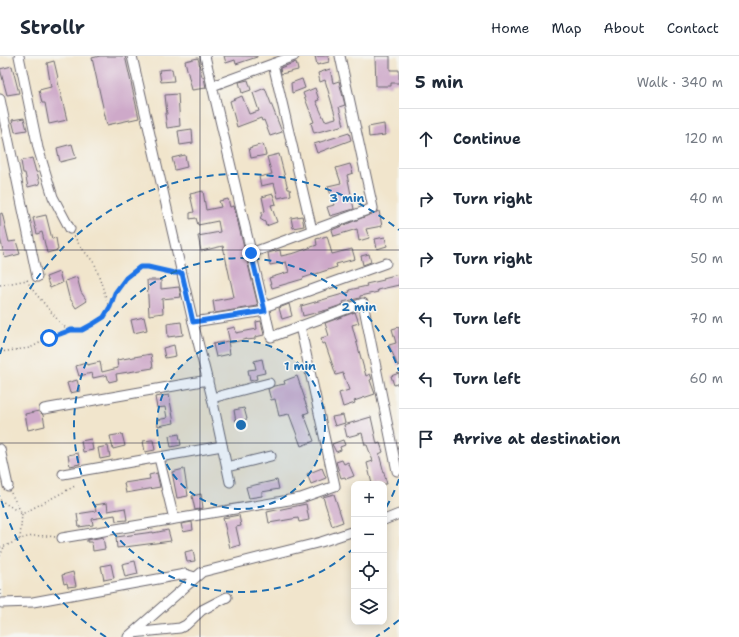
<!DOCTYPE html>
<meta charset="utf-8">
<style>
:root{--surface:#fff;--page:#f2f2f3;--text:#1f2937;--muted:#747a83;--line:#e0e1e3}
body{margin:0;font-family:"Shantell Sans",sans-serif;background:var(--page);color:var(--text)}
.controls{position:absolute;right:12px;bottom:12px;display:grid;overflow:hidden;border-radius:8px;box-shadow:0 2px 10px #0003}
.controls button{width:36px;height:36px;display:grid;place-items:center;padding:0;border:0;border-bottom:1px solid var(--line);background:var(--surface);color:var(--text);font:20px sans-serif}
.stop{position:absolute;width:12px;height:12px;margin:-9px;border:3px solid #1a73e8;border-radius:50%;background:#fff}
.stop.end{background:#1a73e8;border-color:#fff;box-shadow:0 1px 4px #0008}
.list{margin:0;padding:0;list-style:none}
h2{display:flex;justify-content:space-between;align-items:center;height:52px;margin:0;padding:0 16px;font-size:17px}
h2 small{font-size:13px;font-weight:400;color:var(--muted)}
.list li{display:grid;grid-template-columns:26px 1fr auto;gap:12px;align-items:center;box-sizing:border-box;height:60px;padding:0 16px;border-top:1px solid var(--line)}
.list b{display:block;font-size:15px;white-space:nowrap}
.list em{font-size:13px;font-style:normal;color:var(--muted)}
.icon{flex:none;width:22px;height:22px;fill:none;stroke:currentColor;stroke-width:2;stroke-linecap:round;stroke-linejoin:round}
.map{position:relative;flex:none;width:399px;height:581px;overflow:hidden}
header{display:flex;align-items:center;gap:24px;box-sizing:border-box;height:56px;padding:0 20px;background:var(--surface);border-bottom:1px solid var(--line)}
header strong{font-size:19px}
nav{display:flex;gap:22px;margin-inline-start:auto;font-size:14px}
main{display:flex}
aside{flex:1;background:var(--surface)}
.map>svg:first-child{display:block}
.building{fill:#cea9c9}
.lines{fill:none;stroke-linecap:round;stroke-linejoin:round}
.minor-casing{stroke:#6a666e;stroke-width:11}
.path{stroke:#6a666e;stroke-width:1.5;stroke-dasharray:1 3;stroke-linecap:butt}
.minor{stroke:#fff;stroke-width:9}
.route{stroke:#1a73e8;stroke-width:5}
.grid{fill:none;stroke:#22223b;stroke-width:1;stroke-opacity:0.55}
.ring{fill:none;stroke:#1f6fb2;stroke-width:2;stroke-dasharray:7 5}
.centre{fill:#1f6fb2;stroke:#f6f6f2;stroke-width:2}
.ring-label{font-size:12px;text-anchor:middle;font-weight:bold;fill:#1f6fb2;stroke:#f6f6f2;stroke-width:3;stroke-linejoin:round;paint-order:stroke}
</style>
<header>
<strong>Strollr</strong>
<nav><a>Home</a><a>Map</a><a>About</a><a>Contact</a></nav>
</header>
<main>
<div class="map">
<svg width="399" height="581" viewBox="0 0 399 581">
<rect width="100%" height="100%" fill="#f6f6f2"/>
<filter id="ink" filterUnits="userSpaceOnUse"><feTurbulence type="fractalNoise" baseFrequency=".025" numOctaves="2"/><feDisplacementMap in="SourceGraphic" scale="8" xChannelSelector="R" yChannelSelector="G"/><feConvolveMatrix kernelMatrix="1 2 1 2 8 2 1 2 1" color-interpolation-filters="sRGB"/></filter>
<filter id="wash" filterUnits="userSpaceOnUse"><feTurbulence type="fractalNoise" baseFrequency=".012" numOctaves="4" result="noise"/><feDisplacementMap in="SourceGraphic" scale="16" xChannelSelector="R" yChannelSelector="G"/><feGaussianBlur stdDeviation="0.9" result="paint"/><feColorMatrix in="noise" values="0 0 0 0 0 0 0 0 0 0 0 0 0 0 0 0 0 1.4 0 .05"/><feComposite in="paint" operator="in"/></filter>
<g filter="url(#wash)">
<rect width="100%" height="100%" fill="#f1e5cc"/>
<g id="blocks">
<g class="building">
<path d="M100,0H125L139,62L107,69L92,2Z"/>
<path d="M224,0H257V1L236,8L235,4L226,7Z"/>
<path d="M315,0H328L329,6L317,9Z"/>
<path d="M375,0H390V14H399V27H391V30H376Z"/>
<path d="M198,2L202,21H204L206,32L192,34L185,5Z"/>
<path d="M54,5L58,22H57L67,64L49,68L45,47H42L39,34L51,31L47,7Z"/>
<path d="M296,6L298,14L281,18L280,12Z"/>
<path d="M12,10L19,37L7,39L0,13Z"/>
<path d="M172,13L174,25L161,26L159,14Z"/>
<path d="M330,13L333,27L339,25L345,49L339,51L344,69L314,77L311,67L314,66L303,37L315,32L319,44L316,45L325,65L336,62L325,24L320,26L318,17Z"/>
<path d="M302,23L305,32L292,37L291,27Z"/>
<path d="M248,24L251,34L242,37L239,26Z"/>
<path d="M265,32L282,76L270,80L264,64L262,65L261,62L237,71L230,45L242,40L249,58L259,55L253,37Z"/>
<path d="M178,38L180,70L167,72L165,58H167L165,39Z"/>
<path d="M24,62L27,74L15,76L12,64Z"/>
<path d="M384,68L385,79L369,81L368,71Z"/>
<path d="M192,73L193,87L180,89L178,75Z"/>
<path d="M349,77L351,84L317,97L314,88Z"/>
<path d="M72,88L76,102L60,106L57,92Z"/>
<path d="M263,88L266,99L251,102L249,92Z"/>
<path d="M279,98L288,133H290L291,139L278,142L274,127L261,130L259,121L272,118L267,101Z"/>
<path d="M185,99L187,111L175,114L172,102Z"/>
<path d="M32,102L36,116H37L40,128L28,131L25,117H23L21,105Z"/>
<path d="M350,108L353,117L347,119L354,153L330,160L327,151L334,149L328,130L341,127L336,112Z"/>
<path d="M203,135L206,154L221,151L219,145L228,143L230,151L234,150L258,250L215,257L213,245L234,241L223,190L201,195L198,180L220,176L218,165L198,169L196,162L190,163V157L194,156L190,138Z"/>
<path d="M273,138L276,148L271,149L277,166L266,170L265,166L260,163L262,158V156L265,155L262,141Z"/>
<path d="M379,155L382,170L366,173L369,182L359,185L357,173L334,180L332,174Z"/>
<path d="M2,157L9,186L16,185L20,198L5,202L0,182V158Z"/>
<path d="M46,159L52,183L56,182L58,194L47,197L42,176L37,178L33,162Z"/>
<path d="M302,160L304,170L293,172L291,162Z"/>
<path d="M327,180L332,198L352,193L355,203L336,208L337,211L303,222V223L272,232L269,222L289,216L286,206L270,209L268,197L280,194L281,200L295,197L317,189L316,183Z"/>
<path d="M385,181L387,190L377,193L375,183Z"/>
<path d="M369,198L371,206L363,209L361,200Z"/>
<path d="M59,216L62,227L50,232L46,221Z"/>
<path d="M399,218V229L377,234L378,236L360,240V242L343,246L344,248L327,254L303,260L301,250L350,236L349,234L367,230L366,228L384,224L383,222Z"/>
<path d="M77,221L81,236L87,245L76,252L69,241L65,225Z"/>
<path d="M147,224H161V233L179,231L181,241L162,243L163,257L149,259Z"/>
<path d="M289,248L292,260L282,263L279,252Z"/>
<path d="M355,256L359,267L352,269L356,284L366,320L370,318L372,323L370,324L375,338L354,345L355,347L343,351L339,337L349,334L343,317L336,319L325,287L322,288L321,282L329,280L325,267Z"/>
<path d="M144,261L147,274L134,277L131,264Z"/>
<path d="M261,265L264,279L255,281V283L247,284V283L230,287L227,273L235,271L236,277L257,273L256,266Z"/>
<path d="M181,266L183,279L168,281L167,268Z"/>
<path d="M399,271V310H398L389,289L396,287L392,273Z"/>
<path d="M228,285L230,298L216,301L213,288Z"/>
<path d="M174,289L176,300L165,302L163,292Z"/>
<path d="M151,298L153,312L116,318L117,324L109,326L107,319L93,322L92,317L79,320L76,310L86,307L87,309L100,306L102,316L118,312L117,304Z"/>
<path d="M262,303L265,317L256,319L257,323L250,325L248,314L256,313L254,305Z"/>
<path d="M399,317V327L394,329L391,320Z"/>
<path d="M297,320L305,343H304L309,356L304,358L314,385L301,390L289,358L279,360L275,343L271,344L268,333L274,330L285,328L284,325Z"/>
<path d="M77,324L80,335L70,337L67,327Z"/>
<path d="M169,339L174,367L158,370L157,364L167,362L165,351L157,352L155,341Z"/>
<path d="M244,352L247,363L236,366L234,354Z"/>
<path d="M39,355L43,359L45,370L28,374L25,358Z"/>
<path d="M343,359L345,367L335,370L332,361Z"/>
<path d="M371,361L377,388L380,387L383,396L379,398L387,428H372L367,407L373,405L367,389H365L362,377L347,381L344,369Z"/>
<path d="M122,378L125,390L113,393L110,380Z"/>
<path d="M179,378L181,389L171,391L169,380Z"/>
<path d="M91,383L93,394L83,396L81,385Z"/>
<path d="M153,384L155,394L145,396L143,385Z"/>
<path d="M343,384L345,389L340,391L341,394L336,396L332,388Z"/>
<path d="M108,390L110,401L100,403L98,392Z"/>
<path d="M78,397L80,408L70,410L68,399Z"/>
<path d="M342,404L344,408L348,406L354,420L346,423L345,421L341,422L336,406Z"/>
<path d="M322,412L326,422L311,428L307,418Z"/>
<path d="M184,413L188,440L177,442L172,416Z"/>
<path d="M157,417L160,431L126,437L124,427L150,423L149,419Z"/>
<path d="M277,424L279,433L262,436V440L249,442L246,431Z"/>
<path d="M201,438L203,452L195,454L192,440Z"/>
<path d="M334,438L343,466L332,470L323,441Z"/>
<path d="M107,447L108,455L125,452L127,464L116,465L115,459L92,463L93,469L79,471L77,458L96,455L95,449Z"/>
<path d="M306,448L309,464L299,466L298,462L269,467L267,456Z"/>
<path d="M239,459L241,470L236,471L240,489L230,492L223,462Z"/>
<path d="M192,466L193,474L183,476L181,468Z"/>
<path d="M168,474L171,485L117,492L116,481L153,476V477Z"/>
<path d="M103,481L105,493L93,495L92,486H87V484Z"/>
<path d="M193,494L195,505L187,506L185,496Z"/>
<path d="M135,505L138,518L125,521L122,508Z"/>
<path d="M111,508L114,522L104,524L101,510Z"/>
<path d="M73,516L76,530L68,531L67,527L64,528L62,519Z"/>
</g>
</g>
</g>
<g filter="url(#ink)">
<use href="#blocks" fill-opacity="0" stroke="#6a666e" stroke-width="1"/>
<g class="lines">
<g class="minor-casing">
<g id="minor">
<path d="M19,0L38,92L53,141L70,173"/>
<path d="M132,0L193,266L212,342L230,426"/>
<path d="M205,0L271,281L363,247L397,415"/>
<path d="M273,8L312,174"/>
<path d="M212,30L294,0"/>
<path d="M0,43L37,221"/>
<path d="M251,197L373,152L340,0"/>
<path d="M264,251L386,207"/>
<path d="M193,266L265,255"/>
<path d="M212,342L269,327"/>
<path d="M44,353L208,324"/>
<path d="M0,393L8,430"/>
<path d="M159,402L174,463"/>
<path d="M227,411L271,400"/>
<path d="M63,418L222,390"/>
<path d="M384,464L399,458"/>
<path d="M62,482L301,442L335,430L300,270"/>
<path d="M2,547L33,546L185,518L195,521"/>
<path d="M133,577L180,572L186,569L202,554L227,541"/>
<path d="M128,581L202,516L321,486L354,475"/>
</g>
</g>
<g class="path">
<path d="M74,180L80,190L95,208L109,251"/>
<path d="M27,224L31,232L63,270L71,274H82L93,268L103,261L110,251L115,237L126,222L140,211H147L174,217"/>
<path d="M0,229L28,224"/>
<path d="M0,296L30,292L49,282L71,274"/>
<path d="M11,437L22,458L20,483"/>
<path d="M0,444L22,458L75,430"/>
<path d="M0,491C7,490 12,487 18,484C30,479 43,479 55,481"/>
<path d="M0,500L4,491"/>
<path d="M0,534L1,540"/>
</g>
<use href="#minor" class="minor"/>
</g>
</g>
<g class="lines" filter="url(#ink)">
<path class="route" d="M49,282L71,274H82L93,268L104,261L110,251L115,237L126,222L140,211H148L174,217H182L193,266L265,255L251,197"/>
</g>
<path class="grid" d="M200,0V581M0,194H399M0,387H399"/>
<circle cx="241" cy="369" r="84" fill="#1f6fb2" fill-opacity=".12"/>
<g class="ring">
<circle cx="241" cy="369" r="84"/>
<path d="M399 423A167 167 0 0 1 384 455M354 492A167 167 0 1 1 399 315"/>
<path d="M399 564A251 251 0 0 1 376 581M106 581A251 251 0 0 1 0 440M0 298A251 251 0 0 1 399 174"/>
</g>
<circle cx="241" cy="369" r="6" class="centre"/>
<g class="ring-label">
<text x="347" y="146">3 min</text>
<text x="359" y="255">2 min</text>
<text x="300" y="314">1 min</text>
</g>
</svg>
<div class="controls">
<button>+</button>
<button>−</button>
<button><svg class="icon" aria-label="locate" viewBox="0 0 24 24"><circle cx="12" cy="12" r="6"/><path d="M12 2v4M12 18v4M2 12h4M18 12h4"/></svg></button>
<button><svg class="icon" aria-label="layers" viewBox="0 0 24 24"><path d="M12 4l9 5-9 5-9-5zM3 14l9 5 9-5"/></svg></button>
</div>
<div class="stop" style="left:49px;top:282px"></div>
<div class="stop end" style="left:251px;top:197px"></div>
</div>
<aside>
<h2>5 min<small>Walk · 340 m</small></h2>
<ul class="list">
<li><svg class="icon" aria-label="ahead" viewBox="0 0 24 24"><path d="M12 20V5M6 11l6-6 6 6"/></svg><div><b>Continue</b></div><em>120 m</em></li>
<li><svg class="icon" aria-label="right" viewBox="0 0 24 24"><path d="M7 20v-9h11M14 6l5 5-5 5"/></svg><div><b>Turn right</b></div><em>40 m</em></li>
<li><svg class="icon" aria-label="right" viewBox="0 0 24 24"><path d="M7 20v-9h11M14 6l5 5-5 5"/></svg><div><b>Turn right</b></div><em>50 m</em></li>
<li><svg class="icon" aria-label="left" viewBox="0 0 24 24"><path d="M17 20v-9H6M10 6l-5 5 5 5"/></svg><div><b>Turn left</b></div><em>70 m</em></li>
<li><svg class="icon" aria-label="left" viewBox="0 0 24 24"><path d="M17 20v-9H6M10 6l-5 5 5 5"/></svg><div><b>Turn left</b></div><em>60 m</em></li>
<li><svg class="icon" aria-label="arrive" viewBox="0 0 24 24"><path d="M6 21V4h12l-3 4 3 4H6"/></svg><div><b>Arrive at destination</b></div></li>
</ul>
</aside>
</main>
